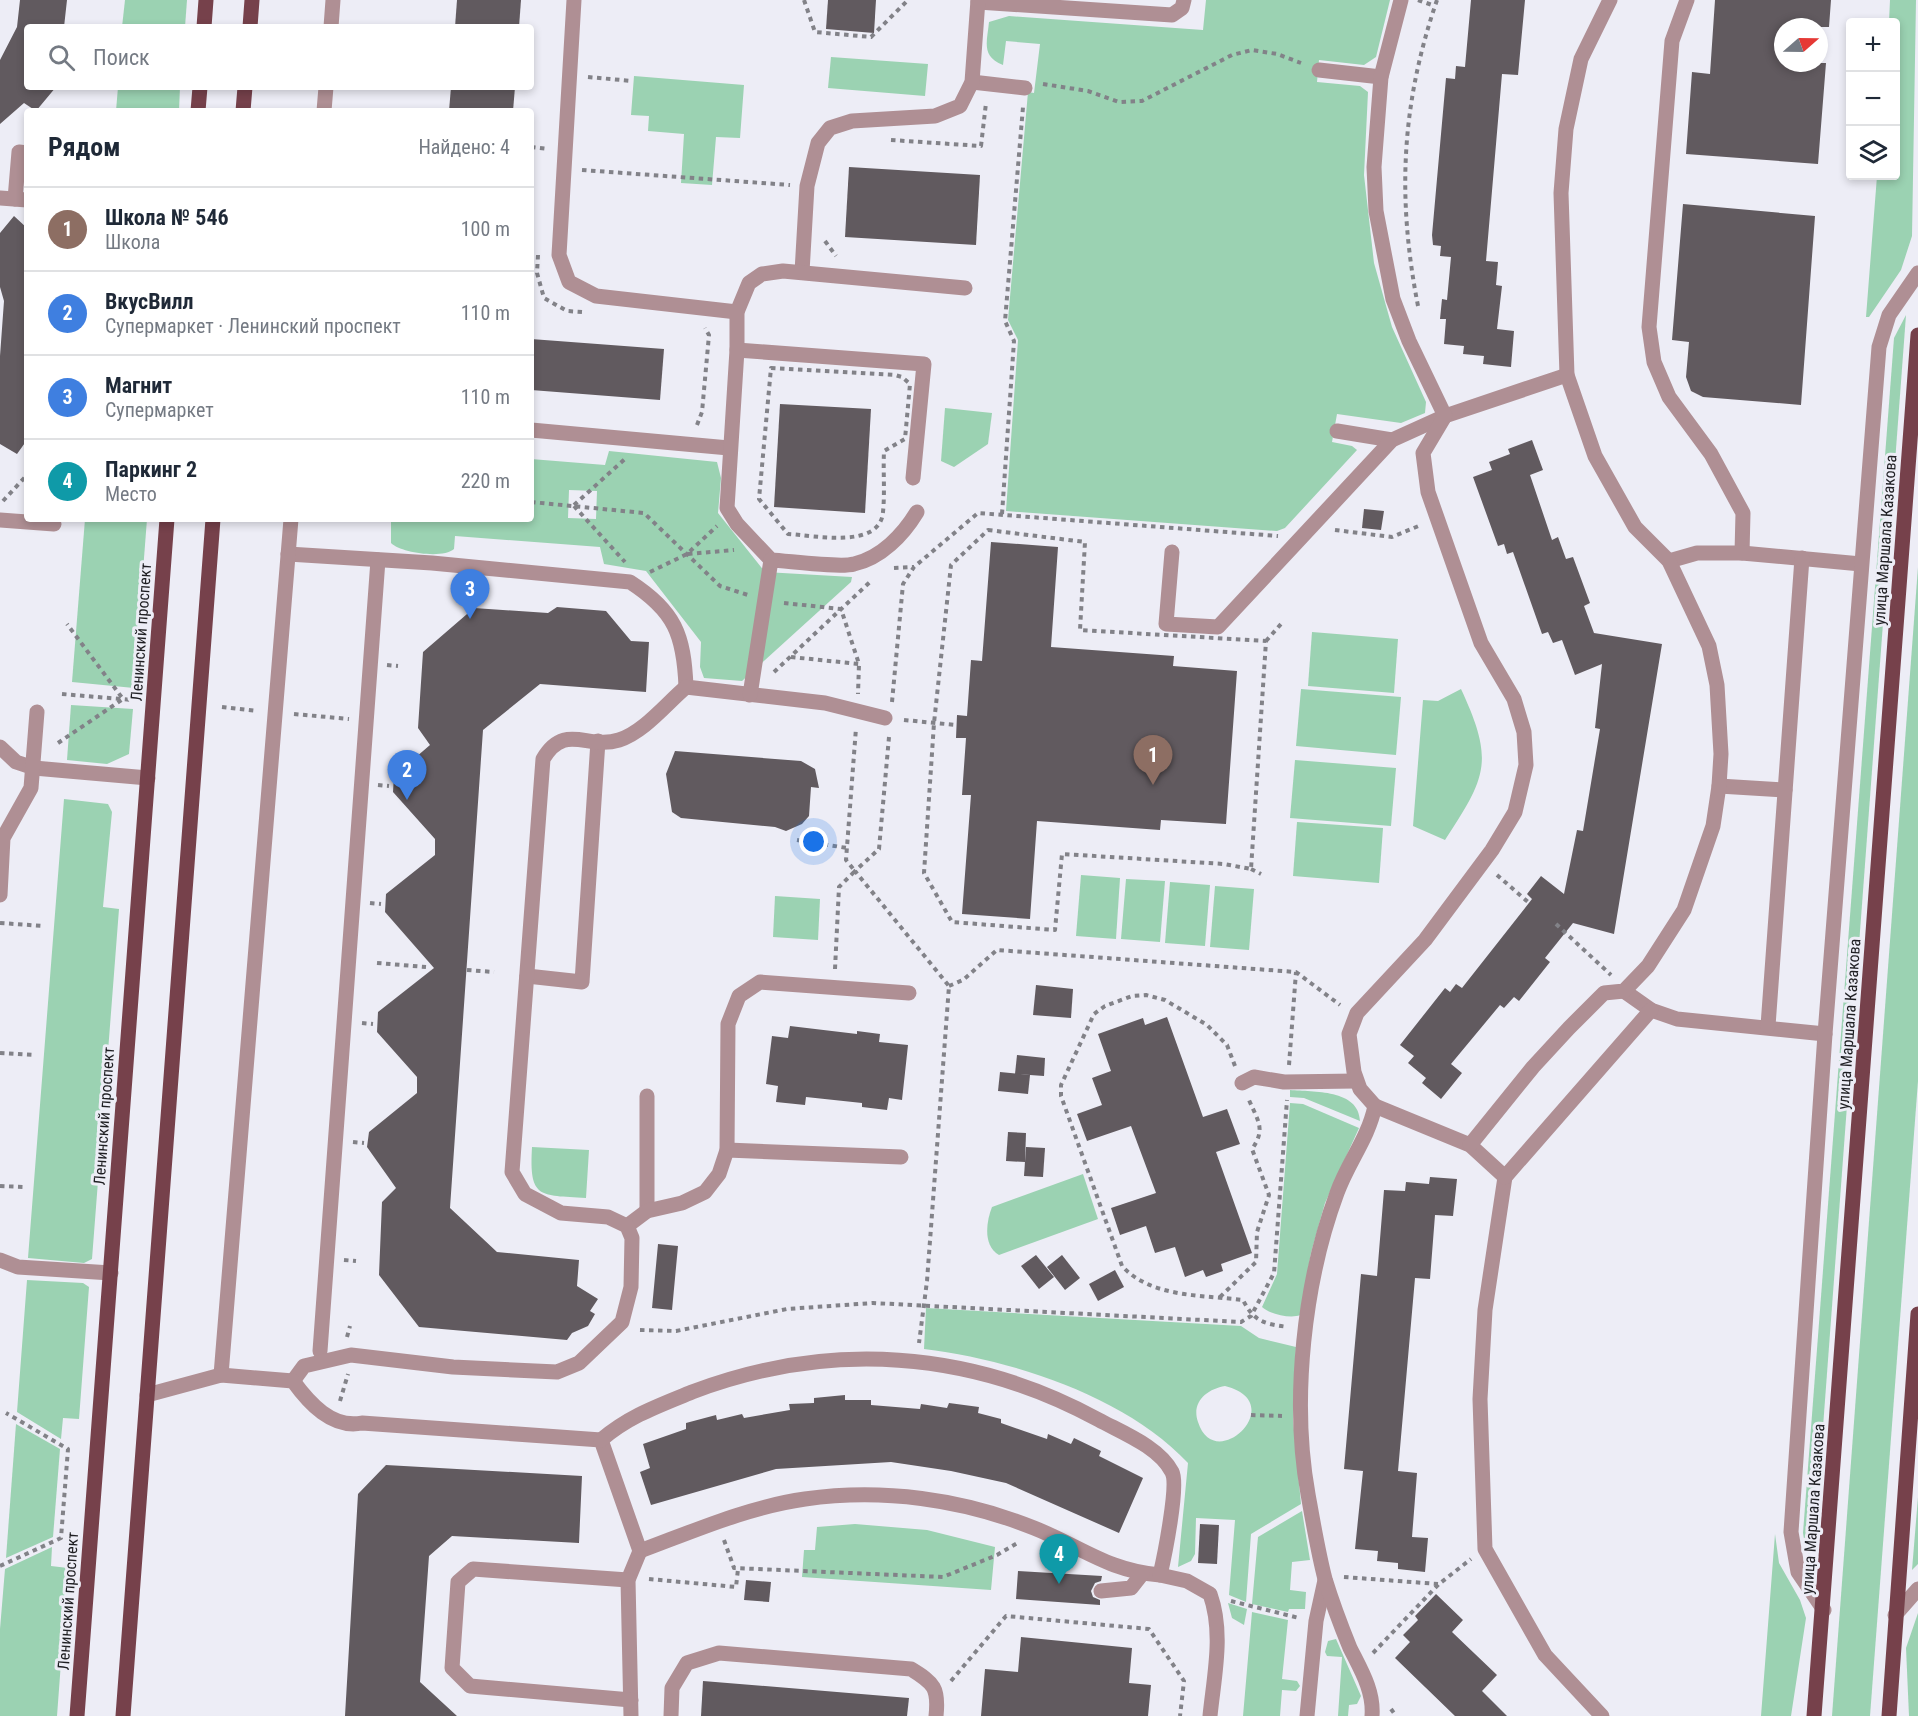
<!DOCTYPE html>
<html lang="ru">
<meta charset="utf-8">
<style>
:root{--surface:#fff;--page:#f2f2f3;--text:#1f2937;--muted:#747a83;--line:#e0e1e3;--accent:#ea580c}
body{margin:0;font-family:"Roboto Condensed",sans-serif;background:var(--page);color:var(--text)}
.controls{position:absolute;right:18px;top:18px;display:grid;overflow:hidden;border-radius:6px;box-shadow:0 3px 9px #0003}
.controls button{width:54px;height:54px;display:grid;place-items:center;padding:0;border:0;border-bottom:2px solid var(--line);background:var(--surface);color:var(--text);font:30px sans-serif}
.compass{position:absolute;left:1774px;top:18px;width:54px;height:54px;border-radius:50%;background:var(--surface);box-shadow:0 3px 9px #0003;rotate:70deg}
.you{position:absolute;left:814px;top:842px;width:21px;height:21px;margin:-15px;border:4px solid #fff;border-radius:50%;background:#1a73e8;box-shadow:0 0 0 9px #1a73e833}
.badge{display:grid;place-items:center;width:39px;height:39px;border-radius:50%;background:var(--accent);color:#fff;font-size:20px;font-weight:700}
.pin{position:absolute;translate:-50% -50px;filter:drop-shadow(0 2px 3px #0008)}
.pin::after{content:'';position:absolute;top:32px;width:21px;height:18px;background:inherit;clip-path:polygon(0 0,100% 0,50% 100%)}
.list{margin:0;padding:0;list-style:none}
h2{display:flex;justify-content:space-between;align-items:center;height:78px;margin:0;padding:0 24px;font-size:26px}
h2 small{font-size:20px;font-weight:400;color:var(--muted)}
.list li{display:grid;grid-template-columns:39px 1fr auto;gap:18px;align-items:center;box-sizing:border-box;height:84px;padding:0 24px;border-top:2px solid var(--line)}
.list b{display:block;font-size:22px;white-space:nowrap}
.list p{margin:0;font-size:20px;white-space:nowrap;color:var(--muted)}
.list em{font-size:20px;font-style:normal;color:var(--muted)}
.icon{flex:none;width:33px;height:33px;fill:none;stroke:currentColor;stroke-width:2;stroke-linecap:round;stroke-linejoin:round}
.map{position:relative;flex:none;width:1918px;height:1716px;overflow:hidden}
.search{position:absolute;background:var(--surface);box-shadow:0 3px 9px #0003;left:24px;top:24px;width:510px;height:66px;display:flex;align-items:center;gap:15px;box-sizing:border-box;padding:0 21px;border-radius:6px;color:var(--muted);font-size:22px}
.panel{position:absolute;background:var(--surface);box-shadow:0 3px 9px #0003;left:24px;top:108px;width:510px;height:414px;border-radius:6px}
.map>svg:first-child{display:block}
.green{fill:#9bd2b2;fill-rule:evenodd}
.building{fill:#615a5f}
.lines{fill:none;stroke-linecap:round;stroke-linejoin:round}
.path{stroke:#828288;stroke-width:4;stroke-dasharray:4.5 4.5;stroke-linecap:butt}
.minor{stroke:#af8f94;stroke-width:15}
.major{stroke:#76414b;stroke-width:15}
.labels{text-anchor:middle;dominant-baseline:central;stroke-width:6;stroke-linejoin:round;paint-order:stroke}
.street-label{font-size:16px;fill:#1f1f23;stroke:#ededf6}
</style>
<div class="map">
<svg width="1918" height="1716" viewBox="0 0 1918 1716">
<rect width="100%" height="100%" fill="#ededf6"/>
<g class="green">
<path d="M125,0H187L185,27H122Z"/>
<path d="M1206,0H1390L1376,57L1364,65L1319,60L1317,82L1360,86L1368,92L1364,175L1374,263L1392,327L1426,402L1425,413L1401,423L1337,414L1332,442L1352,446L1357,450L1285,528L1277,531L1006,511L1018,340L1008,320L1028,92L1034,93L1040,44L1006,41L1003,65C981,56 987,42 989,22L1009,16L1203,30Z"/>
<path d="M1890,0H1916L1912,236L1901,270L1869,317H1866L1877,176H1896V22H1889Z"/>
<path d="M831,57L928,64L925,96L828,88Z"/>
<path d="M634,76L744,85L740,138L716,137L712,185L681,183L684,134L648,131L649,116L631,115Z"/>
<path d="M118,87H180L179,111H116Z"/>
<path d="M1906,315L1813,1561L1806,1550L1803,1533L1894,338Z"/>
<path d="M945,408L992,413L988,444L954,467L941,461Z"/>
<path d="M609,451L717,462L721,478L718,513L765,572L852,577L851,582L742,681L704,678L700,667L701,642L646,571L604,564L600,547L455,536L454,549C443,559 401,553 391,543V519H531V459L605,465ZM569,490L597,491L596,519L568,518Z"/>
<path d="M85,519H147L134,688L72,682Z"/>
<path d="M1918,567V1081L1870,1716H1832Z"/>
<path d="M1312,632L1398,639L1394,693L1308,686Z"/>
<path d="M1301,689L1401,697L1396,755L1296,746Z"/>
<path d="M1461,689C1495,762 1486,777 1445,840L1413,826L1423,700L1438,701Z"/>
<path d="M71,705L133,709L129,754L107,764L67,760Z"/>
<path d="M1295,760L1396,768L1391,826L1290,818Z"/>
<path d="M64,799L108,804L112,812L103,907L119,909L92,1259L84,1263L28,1258Z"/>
<path d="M1297,822L1383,828L1379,883L1293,876Z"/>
<path d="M1081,875L1120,878L1116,939L1076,936Z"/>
<path d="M1126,879L1165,881L1160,942L1121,939Z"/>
<path d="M1170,882L1210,885L1205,946L1165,943Z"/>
<path d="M1215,886L1254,889L1249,950L1210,947Z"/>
<path d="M775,896L820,899L818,940L773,937Z"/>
<path d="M1290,1090C1313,1092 1359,1089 1360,1121L1304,1098L1290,1097Z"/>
<path d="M1290,1103L1303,1104L1359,1128L1325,1203L1311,1253L1300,1315C1291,1319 1269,1314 1262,1307L1277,1274Z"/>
<path d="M532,1147L589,1150L586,1198C539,1195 529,1199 532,1147Z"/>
<path d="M1083,1174L1098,1219L999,1255C983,1246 986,1222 992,1207Z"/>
<path d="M27,1280L83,1283L89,1287L79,1419L63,1418L61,1439L17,1412Z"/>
<path d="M926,1308L1241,1326L1259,1338L1296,1347L1293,1420L1301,1504L1251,1534L1246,1602L1229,1595L1235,1520L1196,1518L1195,1554L1191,1561L1178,1567L1188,1463C1125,1396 1013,1360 924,1349ZM1225,1386C1291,1402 1215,1476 1198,1422C1191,1402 1207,1389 1225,1386Z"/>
<path d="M16,1424L60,1449L53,1537L6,1558Z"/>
<path d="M1918,1497V1564L1912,1570Z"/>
<path d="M1302,1511L1310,1560L1292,1562L1290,1590L1306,1592L1305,1609H1289L1288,1612L1252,1604L1258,1537Z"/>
<path d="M855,1524L927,1530L995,1547L991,1590L802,1577L804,1550H815L817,1527Z"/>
<path d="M1775,1534L1779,1563L1800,1600L1806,1618L1791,1716H1761Z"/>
<path d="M52,1547L51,1566L68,1568L57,1716H0V1629L5,1569Z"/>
<path d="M1228,1603L1247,1609L1244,1625L1232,1618Z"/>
<path d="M1252,1612L1288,1620L1282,1679L1297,1681L1300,1686L1296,1691L1282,1690L1280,1716H1243Z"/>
<path d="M1918,1613V1716H1909L1906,1648Z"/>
<path d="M1336,1639L1361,1696L1357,1704L1349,1705L1348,1716H1338L1342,1657L1327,1656L1325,1652L1328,1641Z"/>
</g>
<g class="building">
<path d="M20,0H67L64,27H27V87H56L36,111L24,103L0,124V60L17,27Z"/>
<path d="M457,0H521L519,27H455Z"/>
<path d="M828,0H876L874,33L826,29Z"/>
<path d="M1471,0H1525L1518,75L1502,74L1486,261L1498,262L1496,285L1502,286L1497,329L1514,331L1511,367L1483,364L1484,356L1463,354L1464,346L1444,344L1446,319H1440L1442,299L1447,300L1451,257L1440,256L1441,246L1433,245L1432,235L1446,78L1455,79L1456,66L1465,67Z"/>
<path d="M1715,0H1831L1829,27H1783V63H1826L1818,164L1686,154L1692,72L1710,74Z"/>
<path d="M451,87H515L513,111H449Z"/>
<path d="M849,167L980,175L976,245L845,237Z"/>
<path d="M1683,204L1815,216L1801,405L1703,397L1691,391L1686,377L1689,342L1672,340Z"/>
<path d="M14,216L27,228V440L17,454L0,444V356L4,301L0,287V233Z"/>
<path d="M531,339L664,349L660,400L531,390Z"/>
<path d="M780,404L871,409L865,513L774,507Z"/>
<path d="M1532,440L1543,470L1530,475L1552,540L1558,537L1566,559L1573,557L1590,603L1584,606L1594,633L1662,644L1614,934L1573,923L1545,958L1550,962L1519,1001L1514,997L1504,1008L1500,1005L1451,1064L1462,1073L1441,1099L1422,1083L1426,1078L1408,1063L1414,1056L1400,1045L1445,988L1450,992L1456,984L1462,988L1532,899L1527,894L1541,876L1564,894L1577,830L1583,831L1600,729L1595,728L1602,664L1575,675L1562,640L1553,643L1548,632L1542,634L1513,552L1507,554L1504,544L1498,546L1473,477L1492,470L1489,462L1510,454L1508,449Z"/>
<path d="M1364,509L1384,511L1381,530L1362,528Z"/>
<path d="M991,542L1058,547L1051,647L1174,656L1173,666L1237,671L1226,824L1161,820L1160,830L1037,821L1030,919L962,914L971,795H962L966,738H956L957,715L967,716L971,660L982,661Z"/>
<path d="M557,607L606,611L631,641L649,642L646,692L540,684L483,730L450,1208L497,1252L579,1260L577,1286L598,1299L590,1311L595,1314L588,1326L572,1333L567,1340L419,1327L379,1275L382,1202L396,1188L367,1147L369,1132L417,1093V1077L377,1032L378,1012L434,968L385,912L386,894L435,855V839L393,792L394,776L430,745L418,728L423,652L474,608L548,613Z"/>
<path d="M675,751L801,761L815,769L819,788L811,787L809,816L802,824L786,831L775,827L681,818L672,812L666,774Z"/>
<path d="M1036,985L1073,989L1071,1018L1033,1015Z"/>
<path d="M1167,1017L1203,1117L1227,1109L1240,1144L1216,1152L1252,1253L1221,1264L1223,1271L1206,1277L1203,1270L1185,1277L1175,1247L1155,1253L1146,1226L1120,1235L1111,1208L1156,1193L1131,1126L1087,1141L1077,1114L1102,1105L1092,1078L1111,1071L1098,1034L1143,1018L1145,1025Z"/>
<path d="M790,1026L857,1034V1031L880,1034L879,1042L908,1045L902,1100L889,1098L887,1110L862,1107V1103L806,1097L805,1105L776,1102L778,1086L766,1084L772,1036L788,1038Z"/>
<path d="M1017,1055L1045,1058L1044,1076L1015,1074Z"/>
<path d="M1000,1072L1030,1075L1028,1094L998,1091Z"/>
<path d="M1008,1132L1026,1133L1025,1162L1006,1161Z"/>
<path d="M1026,1147L1045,1148L1043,1177L1024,1176Z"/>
<path d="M1430,1177L1457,1179L1453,1216L1435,1215L1430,1279L1415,1278L1398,1471L1417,1473L1412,1537L1428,1538L1425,1572L1398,1569V1563L1377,1561L1378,1551L1355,1549L1363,1471L1344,1469L1361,1274L1377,1276L1384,1190L1405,1191L1406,1182L1429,1184Z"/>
<path d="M658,1244L678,1246L672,1310L652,1308Z"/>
<path d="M1036,1255L1054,1277L1039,1289L1021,1266Z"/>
<path d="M1062,1255L1080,1278L1065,1290L1047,1267Z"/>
<path d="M1115,1270L1124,1287L1098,1301L1089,1284Z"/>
<path d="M845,1395V1400H871V1405L920,1409L921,1404L947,1408L949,1403L979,1407L978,1413L1001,1419V1423L1047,1439L1048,1434L1071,1444L1074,1438L1101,1451L1099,1456L1143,1478L1119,1533L1006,1483L951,1471L891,1462L776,1469L651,1505L640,1472L650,1468L643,1444L686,1429V1423L716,1415L717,1420L742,1414L744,1418L790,1410L789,1404L814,1403V1398Z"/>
<path d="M386,1465L582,1476L579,1543L452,1536L429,1556L420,1682L457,1716H345L358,1494Z"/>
<path d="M1200,1524L1219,1525L1217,1564L1198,1563Z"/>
<path d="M1018,1571L1102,1576L1101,1581L1095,1583L1091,1591L1093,1597L1100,1600V1605L1016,1599Z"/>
<path d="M746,1580L771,1582L769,1602L744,1600Z"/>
<path d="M1436,1594L1463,1620L1452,1632L1497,1675L1482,1691L1507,1716H1455L1395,1658L1410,1642L1403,1635L1418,1620L1415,1616Z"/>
<path d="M1021,1637L1132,1648L1129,1683L1151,1685L1148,1716H981L985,1669L1018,1672Z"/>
<path d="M703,1681L909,1698L907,1716H701Z"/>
</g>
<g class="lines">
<g class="path">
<path d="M804,0L815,32L871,37L908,0"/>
<path d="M1418,0L1435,6"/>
<path d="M588,77L632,81"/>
<path d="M1043,84L1088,91L1119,102L1142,101L1232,55L1252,50L1277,54L1301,63"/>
<path d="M891,140L981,146L986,103"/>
<path d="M531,147L548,149"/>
<path d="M582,170L790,185"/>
<path d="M825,241L836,256"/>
<path d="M538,255L537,273L544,298L567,311L582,312"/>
<path d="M1418,306C1397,198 1401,105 1437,0"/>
<path d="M771,368L895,375L902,377L910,384L905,439L884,451C883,471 885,492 883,512C880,550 813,535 788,534L759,499Z"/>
<path d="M697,425L702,412L709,335L705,328"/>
<path d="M3,501L27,475"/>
<path d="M531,502L644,513L720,586L748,595"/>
<path d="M574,505L626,458"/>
<path d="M574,506L625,562"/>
<path d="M1002,514L1014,341L1005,321L1023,107"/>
<path d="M988,530L1085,542L1080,630L1266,641L1251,869L1224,864L1062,854L1055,930L952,922L924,873L934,723L951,565Z"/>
<path d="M1335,530L1392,537L1421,525"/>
<path d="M688,554L734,550"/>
<path d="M894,568L914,567"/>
<path d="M650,572L687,554L717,526"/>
<path d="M784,603L841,609L859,664L858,694"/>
<path d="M1266,641L1281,624"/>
<path d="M791,657L859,664"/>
<path d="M387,665L398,666"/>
<path d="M774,672L871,581"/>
<path d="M62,694L133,700"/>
<path d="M892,702L903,584L914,567L978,513L1278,536"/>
<path d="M222,707L257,711"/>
<path d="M294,714L349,719"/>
<path d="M904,720L956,725"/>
<path d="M889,737L879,849L855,871L949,986L927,1281L919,1343"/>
<path d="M58,743L123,699L67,624"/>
<path d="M378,785L389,786"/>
<path d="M797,840L847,848"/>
<path d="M1251,869L1261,874"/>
<path d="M1497,875L1528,902"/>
<path d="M370,903L381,904"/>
<path d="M0,923L44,926"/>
<path d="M1556,924L1611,975"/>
<path d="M377,963L426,967"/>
<path d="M835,969L839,887L855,871L846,860L856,728"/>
<path d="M467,970L494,972"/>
<path d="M949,986L963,980L997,950L1296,972L1340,1005"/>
<path d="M362,1023L373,1024"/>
<path d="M0,1053L34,1055"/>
<path d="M1289,1065L1296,972"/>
<path d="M1235,1066L1227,1045L1207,1025L1165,1000L1146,995L1132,996L1105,1006L1094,1014L1061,1085V1096L1122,1266C1151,1298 1204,1295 1243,1300C1254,1322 1265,1324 1288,1327"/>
<path d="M353,1142L364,1143"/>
<path d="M0,1186L24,1187"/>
<path d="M344,1260L356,1261"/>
<path d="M1220,1297L1256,1262L1257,1232L1269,1195L1252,1149C1266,1129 1258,1121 1249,1100"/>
<path d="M640,1330L676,1331L787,1309L873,1303L1241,1322L1251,1316L1274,1273L1287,1100"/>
<path d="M347,1337L350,1326"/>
<path d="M340,1401L348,1374"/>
<path d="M1251,1415L1282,1416"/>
<path d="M724,1540L734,1568L943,1577L997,1555L1019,1542"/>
<path d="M0,1566L61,1538L68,1449L6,1413"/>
<path d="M1344,1577L1438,1584"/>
<path d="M649,1579L736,1587L738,1569"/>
<path d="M1231,1601L1299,1618"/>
<path d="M1373,1653L1439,1584L1471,1559"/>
<path d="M951,1681L1006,1616L1149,1629L1184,1681L1180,1716"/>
<path d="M1391,1709L1396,1716"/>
</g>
<g class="minor">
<path d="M574,0L559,255L569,282L596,296L737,312"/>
<path d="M1687,0L1672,41L1649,327L1654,362L1669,397L1711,454L1743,513L1742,553"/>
<path d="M978,2L1172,15L1182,8L1184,0"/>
<path d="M331,27L333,0"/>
<path d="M1319,70L1381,77"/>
<path d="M972,82L1025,88"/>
<path d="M324,111L326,87"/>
<path d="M0,198L27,200"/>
<path d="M15,199L19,152L27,153"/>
<path d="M802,272L807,186L818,143L830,128L852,121L935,116L960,106L972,82L978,0"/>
<path d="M737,350L924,364L913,478"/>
<path d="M531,430L729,448"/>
<path d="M1337,431L1392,440"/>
<path d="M917,512C903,535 881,558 854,564C840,568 789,561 771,560L737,524L727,508L737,350V312L749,283L762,274L783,271L965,288"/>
<path d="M0,520L54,524"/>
<path d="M1172,552L1166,624L1218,627L1392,440L1445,416L1567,375"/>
<path d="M288,554L432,563L630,582C675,611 684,635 686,687L825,703L885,718"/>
<path d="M1669,561L1697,553H1742L1861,564"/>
<path d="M750,695L771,560"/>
<path d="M0,747L16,762L34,768L148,778"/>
<path d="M1719,786L1785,790"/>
<path d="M0,895L3,838L31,788L37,712"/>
<path d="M527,976L582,982L598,741"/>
<path d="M1624,991L1651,1010L1677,1019L1825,1034"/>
<path d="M1768,1026L1802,558"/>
<path d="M1242,1083L1254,1077L1284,1082L1356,1081"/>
<path d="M1375,1106L1470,1145L1505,1177L1485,1310L1480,1399L1485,1549L1545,1655L1602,1716"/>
<path d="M1470,1145L1533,1067L1569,1028L1604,993L1624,991L1648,966L1684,910L1713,826L1719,786L1721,754L1717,685L1709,646L1669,561L1635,527L1595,456L1567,375L1561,193L1566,129L1581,59L1610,0"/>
<path d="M727,1150L901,1157"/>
<path d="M1505,1177L1651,1010"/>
<path d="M647,1211V1096"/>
<path d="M627,1226L647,1211L682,1203L705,1192L719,1174L727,1150L728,1024L739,996L760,982L909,993"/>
<path d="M0,1260L18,1267L111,1273"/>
<path d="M320,1351L378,560"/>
<path d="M221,1375L291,519"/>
<path d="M293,1381L304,1366L351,1355L453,1367L557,1372L579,1363L622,1322L631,1287L632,1238L627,1226L608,1217L561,1213L525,1194L512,1172L543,759C565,722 587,750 619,740C644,732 666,704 686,687"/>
<path d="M147,1395L221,1375L293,1381C309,1403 332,1429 362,1423L601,1440L640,1551L628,1580L631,1716"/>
<path d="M601,1440C629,1416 658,1406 692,1392C829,1340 971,1350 1099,1420C1123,1433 1159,1447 1172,1472C1179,1485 1164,1558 1160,1575C1108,1571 1080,1546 1034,1528C962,1499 882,1488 805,1499C748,1507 694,1531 640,1551"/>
<path d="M1160,1575L1187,1581L1210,1594C1224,1633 1214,1676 1210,1716"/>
<path d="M628,1580L473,1569L458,1582L452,1668L470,1686L631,1700"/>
<path d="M1101,1591L1131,1588L1142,1574"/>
<path d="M1824,1610L1798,1572L1791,1532L1825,1034L1879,347L1889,315L1918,273"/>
<path d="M1895,1615L1918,1589"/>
<path d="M671,1716L672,1688L687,1663L719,1653L911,1669C934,1683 939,1688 936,1716"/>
<path d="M1307,1716L1316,1621L1325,1580"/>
<path d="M1372,1716C1374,1691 1361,1670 1350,1648C1341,1626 1332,1602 1325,1579C1318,1552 1313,1522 1308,1494C1291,1400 1304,1282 1337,1193C1348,1162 1368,1139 1375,1106L1360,1089L1354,1072L1349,1034L1357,1013L1425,940L1492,850L1515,812L1526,765L1524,732L1514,699L1481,643L1428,492L1423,453L1445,416L1409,341L1393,299L1376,211L1374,167L1381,77L1401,0"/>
</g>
<g class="major">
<path d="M204,27L206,0"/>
<path d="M250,27L252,0"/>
<path d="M198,111L200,87"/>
<path d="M243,111L245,87"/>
<path d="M77,1716L167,519"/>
<path d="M123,1716L213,519"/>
<path d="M1814,1716L1918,335"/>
<path d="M1889,1716L1918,1314"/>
</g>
</g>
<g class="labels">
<g class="street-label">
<text transform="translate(1885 540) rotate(-86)">улица Маршала Казакова</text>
<text transform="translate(141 632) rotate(-86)">Ленинский проспект</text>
<text transform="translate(1849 1024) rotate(-86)">улица Маршала Казакова</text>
<text transform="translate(104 1116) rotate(-86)">Ленинский проспект</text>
<text transform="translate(1813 1509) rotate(-86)">улица Маршала Казакова</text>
<text transform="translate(68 1601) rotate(-86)">Ленинский проспект</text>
</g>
</g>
</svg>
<div class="controls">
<button>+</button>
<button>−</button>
<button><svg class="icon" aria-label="layers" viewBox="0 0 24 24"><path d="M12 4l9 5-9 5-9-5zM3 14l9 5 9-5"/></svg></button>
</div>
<svg class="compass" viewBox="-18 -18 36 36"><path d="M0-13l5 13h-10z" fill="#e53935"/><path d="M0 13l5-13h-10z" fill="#747a83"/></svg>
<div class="you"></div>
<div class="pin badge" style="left:1153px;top:785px;background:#8d6e63">1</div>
<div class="pin badge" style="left:407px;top:800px;background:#3f7fe0">2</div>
<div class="pin badge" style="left:470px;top:619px;background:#3f7fe0">3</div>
<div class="pin badge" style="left:1059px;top:1584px;background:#0f9aa8">4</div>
<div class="search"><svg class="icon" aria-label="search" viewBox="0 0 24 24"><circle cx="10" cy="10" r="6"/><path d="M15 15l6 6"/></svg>Поиск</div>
<section class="panel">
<h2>Рядом<small>Найдено: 4</small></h2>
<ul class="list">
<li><span class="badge" style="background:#8d6e63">1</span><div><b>Школа № 546</b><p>Школа</p></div><em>100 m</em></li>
<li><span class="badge" style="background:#3f7fe0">2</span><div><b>ВкусВилл</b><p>Супермаркет · Ленинский проспект</p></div><em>110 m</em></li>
<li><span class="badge" style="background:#3f7fe0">3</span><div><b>Магнит</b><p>Супермаркет</p></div><em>110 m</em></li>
<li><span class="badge" style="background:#0f9aa8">4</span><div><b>Паркинг 2</b><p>Место</p></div><em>220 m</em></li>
</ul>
</section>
</div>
